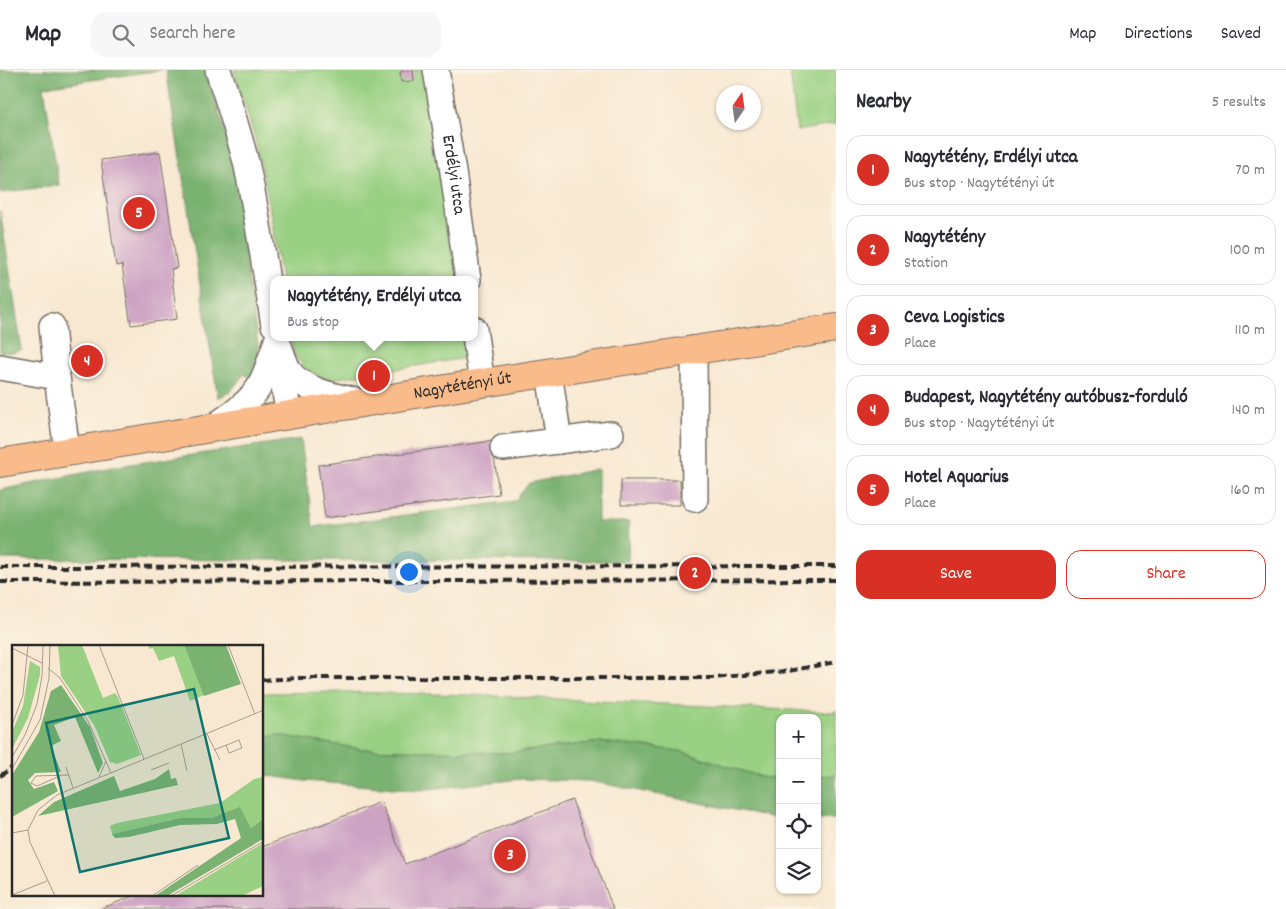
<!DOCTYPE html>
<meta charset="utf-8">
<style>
:root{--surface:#fff;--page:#f7f7f7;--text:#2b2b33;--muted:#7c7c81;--line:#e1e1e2;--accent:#d93025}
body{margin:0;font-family:Dekko,sans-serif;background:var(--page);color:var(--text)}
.controls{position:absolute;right:15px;bottom:15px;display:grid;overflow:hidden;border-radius:10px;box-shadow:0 1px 4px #0004}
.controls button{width:45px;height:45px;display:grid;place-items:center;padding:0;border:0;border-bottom:1px solid var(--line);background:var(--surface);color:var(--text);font:25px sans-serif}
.compass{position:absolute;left:716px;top:15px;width:45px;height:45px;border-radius:50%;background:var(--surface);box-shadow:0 1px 4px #0004;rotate:13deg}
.you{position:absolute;left:408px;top:501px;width:18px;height:18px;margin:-12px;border:4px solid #fff;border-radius:50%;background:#1a73e8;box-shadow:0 0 0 8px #1a73e833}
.badge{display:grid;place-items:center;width:32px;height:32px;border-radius:50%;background:var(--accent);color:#fff;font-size:16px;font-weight:700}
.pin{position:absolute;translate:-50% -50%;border:2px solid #fff;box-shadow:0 1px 5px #0006}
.popup{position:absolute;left:270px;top:206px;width:208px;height:65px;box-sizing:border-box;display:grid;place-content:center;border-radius:10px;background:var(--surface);filter:drop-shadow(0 1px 4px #0005);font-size:16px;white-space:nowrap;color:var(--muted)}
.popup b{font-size:19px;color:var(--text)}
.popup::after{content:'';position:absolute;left:50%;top:100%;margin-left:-10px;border:10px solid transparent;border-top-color:var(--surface)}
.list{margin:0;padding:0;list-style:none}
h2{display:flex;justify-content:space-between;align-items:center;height:65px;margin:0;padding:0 20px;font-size:21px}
h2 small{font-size:16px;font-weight:400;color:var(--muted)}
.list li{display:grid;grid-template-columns:32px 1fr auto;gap:15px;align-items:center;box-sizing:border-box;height:70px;margin:0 10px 10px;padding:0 10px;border:1px solid var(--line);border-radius:15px}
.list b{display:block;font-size:19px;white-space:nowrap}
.list p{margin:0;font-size:16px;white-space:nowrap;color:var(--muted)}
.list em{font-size:16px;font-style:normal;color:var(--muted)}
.actions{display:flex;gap:10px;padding:15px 20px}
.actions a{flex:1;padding:11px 0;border:1px solid var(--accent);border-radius:15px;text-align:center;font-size:18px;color:var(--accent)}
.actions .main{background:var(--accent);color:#fff}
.icon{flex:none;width:28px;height:28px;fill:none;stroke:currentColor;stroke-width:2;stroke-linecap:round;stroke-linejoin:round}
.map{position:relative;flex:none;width:836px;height:839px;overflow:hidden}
header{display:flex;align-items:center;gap:30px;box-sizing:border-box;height:70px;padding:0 25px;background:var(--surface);border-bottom:1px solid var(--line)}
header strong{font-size:24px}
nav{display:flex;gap:28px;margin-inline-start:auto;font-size:18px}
.search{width:350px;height:45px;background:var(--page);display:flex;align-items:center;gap:12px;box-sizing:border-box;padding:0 18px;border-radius:15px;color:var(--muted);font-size:19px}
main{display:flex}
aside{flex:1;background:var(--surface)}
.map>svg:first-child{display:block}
.green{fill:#99d083;stroke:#627e57}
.forest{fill:#7ab271;stroke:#526e4e}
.building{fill:#cda3c4}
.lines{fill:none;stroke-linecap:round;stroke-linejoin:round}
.minor-casing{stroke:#736d65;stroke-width:28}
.major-casing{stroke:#736d65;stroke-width:30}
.minor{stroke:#fff;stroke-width:25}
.major{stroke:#fabb8b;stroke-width:28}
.rail{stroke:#2b2b2b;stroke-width:4;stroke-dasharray:8 4;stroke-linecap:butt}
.labels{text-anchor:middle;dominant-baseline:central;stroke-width:4;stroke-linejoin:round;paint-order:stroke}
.street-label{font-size:18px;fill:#2b2b2b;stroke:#fcf5e5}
.inset-road{fill:none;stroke:#a69c8f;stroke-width:1}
.view{fill:#0f766e;fill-opacity:0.15;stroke:#0f766e;stroke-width:2.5}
.inset-edge{fill:none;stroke:#2b2b2b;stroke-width:2.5}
</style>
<header>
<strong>Map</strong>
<div class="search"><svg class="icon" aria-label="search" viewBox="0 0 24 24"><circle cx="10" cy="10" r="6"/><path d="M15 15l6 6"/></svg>Search here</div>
<nav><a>Map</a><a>Directions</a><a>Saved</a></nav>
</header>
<main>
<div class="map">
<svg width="836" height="839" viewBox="0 0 836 839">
<rect width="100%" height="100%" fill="#fcf5e5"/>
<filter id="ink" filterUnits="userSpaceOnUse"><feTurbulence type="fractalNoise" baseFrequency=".02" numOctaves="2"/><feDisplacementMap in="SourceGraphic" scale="10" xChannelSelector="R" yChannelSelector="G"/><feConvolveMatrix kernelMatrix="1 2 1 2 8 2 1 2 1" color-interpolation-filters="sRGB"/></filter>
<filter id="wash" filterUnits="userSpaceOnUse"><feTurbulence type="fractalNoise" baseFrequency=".0096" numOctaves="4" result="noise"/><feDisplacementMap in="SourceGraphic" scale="20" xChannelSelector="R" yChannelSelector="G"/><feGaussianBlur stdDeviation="1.12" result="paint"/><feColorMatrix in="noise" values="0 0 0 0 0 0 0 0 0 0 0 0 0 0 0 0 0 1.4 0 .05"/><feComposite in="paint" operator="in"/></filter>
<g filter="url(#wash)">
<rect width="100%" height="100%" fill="#f8e8d1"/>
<g class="green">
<path d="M234,0H425L459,210H281L268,127L255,68Z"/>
<path d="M790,0H836V54L797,61Z"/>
<path d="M290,267H468L466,288L332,309C308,306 294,291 290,267Z"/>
<path d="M342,622L472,625L832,642L836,640V705L817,706V648H780V707L765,708L680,681L600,672L507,683L361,679L278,665L263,667V623Z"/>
</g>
<g class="forest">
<path d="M0,0H161L44,17L59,115L0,123Z"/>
<path d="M166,0H206L229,74L238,115L243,152L246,193L259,283L257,299L253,309L244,304L230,322L218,328Z"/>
<path d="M0,140L22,280L12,283L0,282Z"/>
<path d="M301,369L313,457L515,431L529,413L598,399V452H629L628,491L0,489V420L117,396Z"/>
<path d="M278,665L361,679L507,683L600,672L680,681L765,708L780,707V749L590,711L522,709L419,720L305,711L263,705V667Z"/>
<path d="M836,705V749L817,750V706Z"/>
</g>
<g id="blocks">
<g class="building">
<path d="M413,0L414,11L401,12L400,2Z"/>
<path d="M160,82L177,198L171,199L177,249L131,255L122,195L116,196L101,90Z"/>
<path d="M492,371L499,424L325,448L318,395Z"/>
<rect x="621" y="410" width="59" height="25"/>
<path d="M572,730L613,839H100L136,825H262V777L381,732L405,794Z"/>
</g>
</g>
</g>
<g filter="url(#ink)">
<use href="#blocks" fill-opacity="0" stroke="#736d65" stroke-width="1"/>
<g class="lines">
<g class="minor-casing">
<g id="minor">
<path d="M218,0C228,30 238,61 246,92C258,146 265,201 274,255"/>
<path id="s1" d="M436,0L453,102L468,210"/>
<path d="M52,256L57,307L67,381"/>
<path d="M474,259L482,313"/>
<path d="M277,271C281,280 284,292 289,301C303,322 341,327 364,333"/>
<path d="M694,279L695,429"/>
<path d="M279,288L289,345"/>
<path d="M0,297L57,307"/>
<path d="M549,302L559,371"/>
<path d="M213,357C227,348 242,338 253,325C265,311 270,289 277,271"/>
<path d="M503,378L611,364"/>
</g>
</g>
<g class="major-casing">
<g id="major">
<path id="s2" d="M0,393L482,313L836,258"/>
</g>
</g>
<use href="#minor" class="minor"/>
<use href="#major" class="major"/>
<g class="rail">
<path d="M0,497L836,496"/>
<path d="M0,512L836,510"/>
<path d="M262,610L299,608H712L788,601L836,592"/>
<path d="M0,706L14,696"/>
</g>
</g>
</g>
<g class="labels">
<g class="street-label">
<text stroke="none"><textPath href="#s1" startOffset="106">Erdélyi utca</textPath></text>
<text stroke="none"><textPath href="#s2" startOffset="469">Nagytétényi út</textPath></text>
</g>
</g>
<g transform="translate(12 575)">
<rect width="251" height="251" fill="#f8e8d1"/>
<path d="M46,0H70L91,53L103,48L106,52L129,110L105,119L98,117L82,80L49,31ZM136,0H172L192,50L178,56L162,11L147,16L141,3L137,4ZM18,16L28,22V30L16,73L0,104V87L11,61ZM251,132V174L239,183L228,163L199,173H168L100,189L98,181L105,178L208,158L242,134ZM251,198V241L230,251H163Z" fill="#99d083"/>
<path d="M172,0H214L229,39L192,51ZM49,40L78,82L91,118L86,128L63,72L42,80L49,96L39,101L49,127L23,128L16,135L22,144L42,137L46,146L0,172V130L27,87L39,46ZM157,124L159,134L164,133L166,140L26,171L42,157L102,131L108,146L143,134ZM228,162L239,183L251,174V194L155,251H143L229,193L223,174L205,179L168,180L117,192L103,193L100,189L168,173H199Z" fill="#7ab271"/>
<path class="inset-road" d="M87,0L132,114M216,0L243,69M0,3L30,18M36,23L48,33L76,76L99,128M0,80L11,50L16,0M195,89L208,115M169,99L175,126M202,105L227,95L230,103L217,108L214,100M0,112L13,90L25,59L30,31L31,0M54,122L61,143M0,124L28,75L37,33L38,0M139,125L157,118M48,131L25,141L19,138L24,131L57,130M87,132L94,116M16,185L18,197L43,251M0,188L16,185L26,165L45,150L252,65M0,250L35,236M140,251L186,220M159,251L252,196"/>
<path class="view" d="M182,44L217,193L68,227L34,78Z"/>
<rect width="251" height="251" class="inset-edge"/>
</g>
</svg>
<div class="controls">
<button>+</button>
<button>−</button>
<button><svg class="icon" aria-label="locate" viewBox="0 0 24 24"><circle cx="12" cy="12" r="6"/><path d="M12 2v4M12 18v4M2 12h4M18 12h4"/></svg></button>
<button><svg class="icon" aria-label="layers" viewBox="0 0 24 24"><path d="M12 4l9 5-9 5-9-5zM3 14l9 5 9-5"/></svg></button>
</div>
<svg class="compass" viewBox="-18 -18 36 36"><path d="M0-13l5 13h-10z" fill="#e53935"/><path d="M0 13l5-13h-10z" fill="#7c7c81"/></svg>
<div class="you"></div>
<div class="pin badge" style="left:374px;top:306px">1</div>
<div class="popup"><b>Nagytétény, Erdélyi utca</b>Bus stop</div>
<div class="pin badge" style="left:695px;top:503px">2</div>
<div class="pin badge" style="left:510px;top:785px">3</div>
<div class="pin badge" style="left:87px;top:291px">4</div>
<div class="pin badge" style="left:139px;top:143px">5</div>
</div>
<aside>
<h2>Nearby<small>5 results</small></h2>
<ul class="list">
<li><span class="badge">1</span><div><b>Nagytétény, Erdélyi utca</b><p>Bus stop · Nagytétényi út</p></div><em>70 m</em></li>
<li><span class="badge">2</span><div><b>Nagytétény</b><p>Station</p></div><em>100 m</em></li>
<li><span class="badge">3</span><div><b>Ceva Logistics</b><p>Place</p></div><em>110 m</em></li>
<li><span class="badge">4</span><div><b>Budapest, Nagytétény autóbusz-forduló</b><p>Bus stop · Nagytétényi út</p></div><em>140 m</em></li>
<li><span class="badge">5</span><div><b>Hotel Aquarius</b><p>Place</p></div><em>160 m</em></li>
</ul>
<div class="actions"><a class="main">Save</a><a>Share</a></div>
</aside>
</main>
